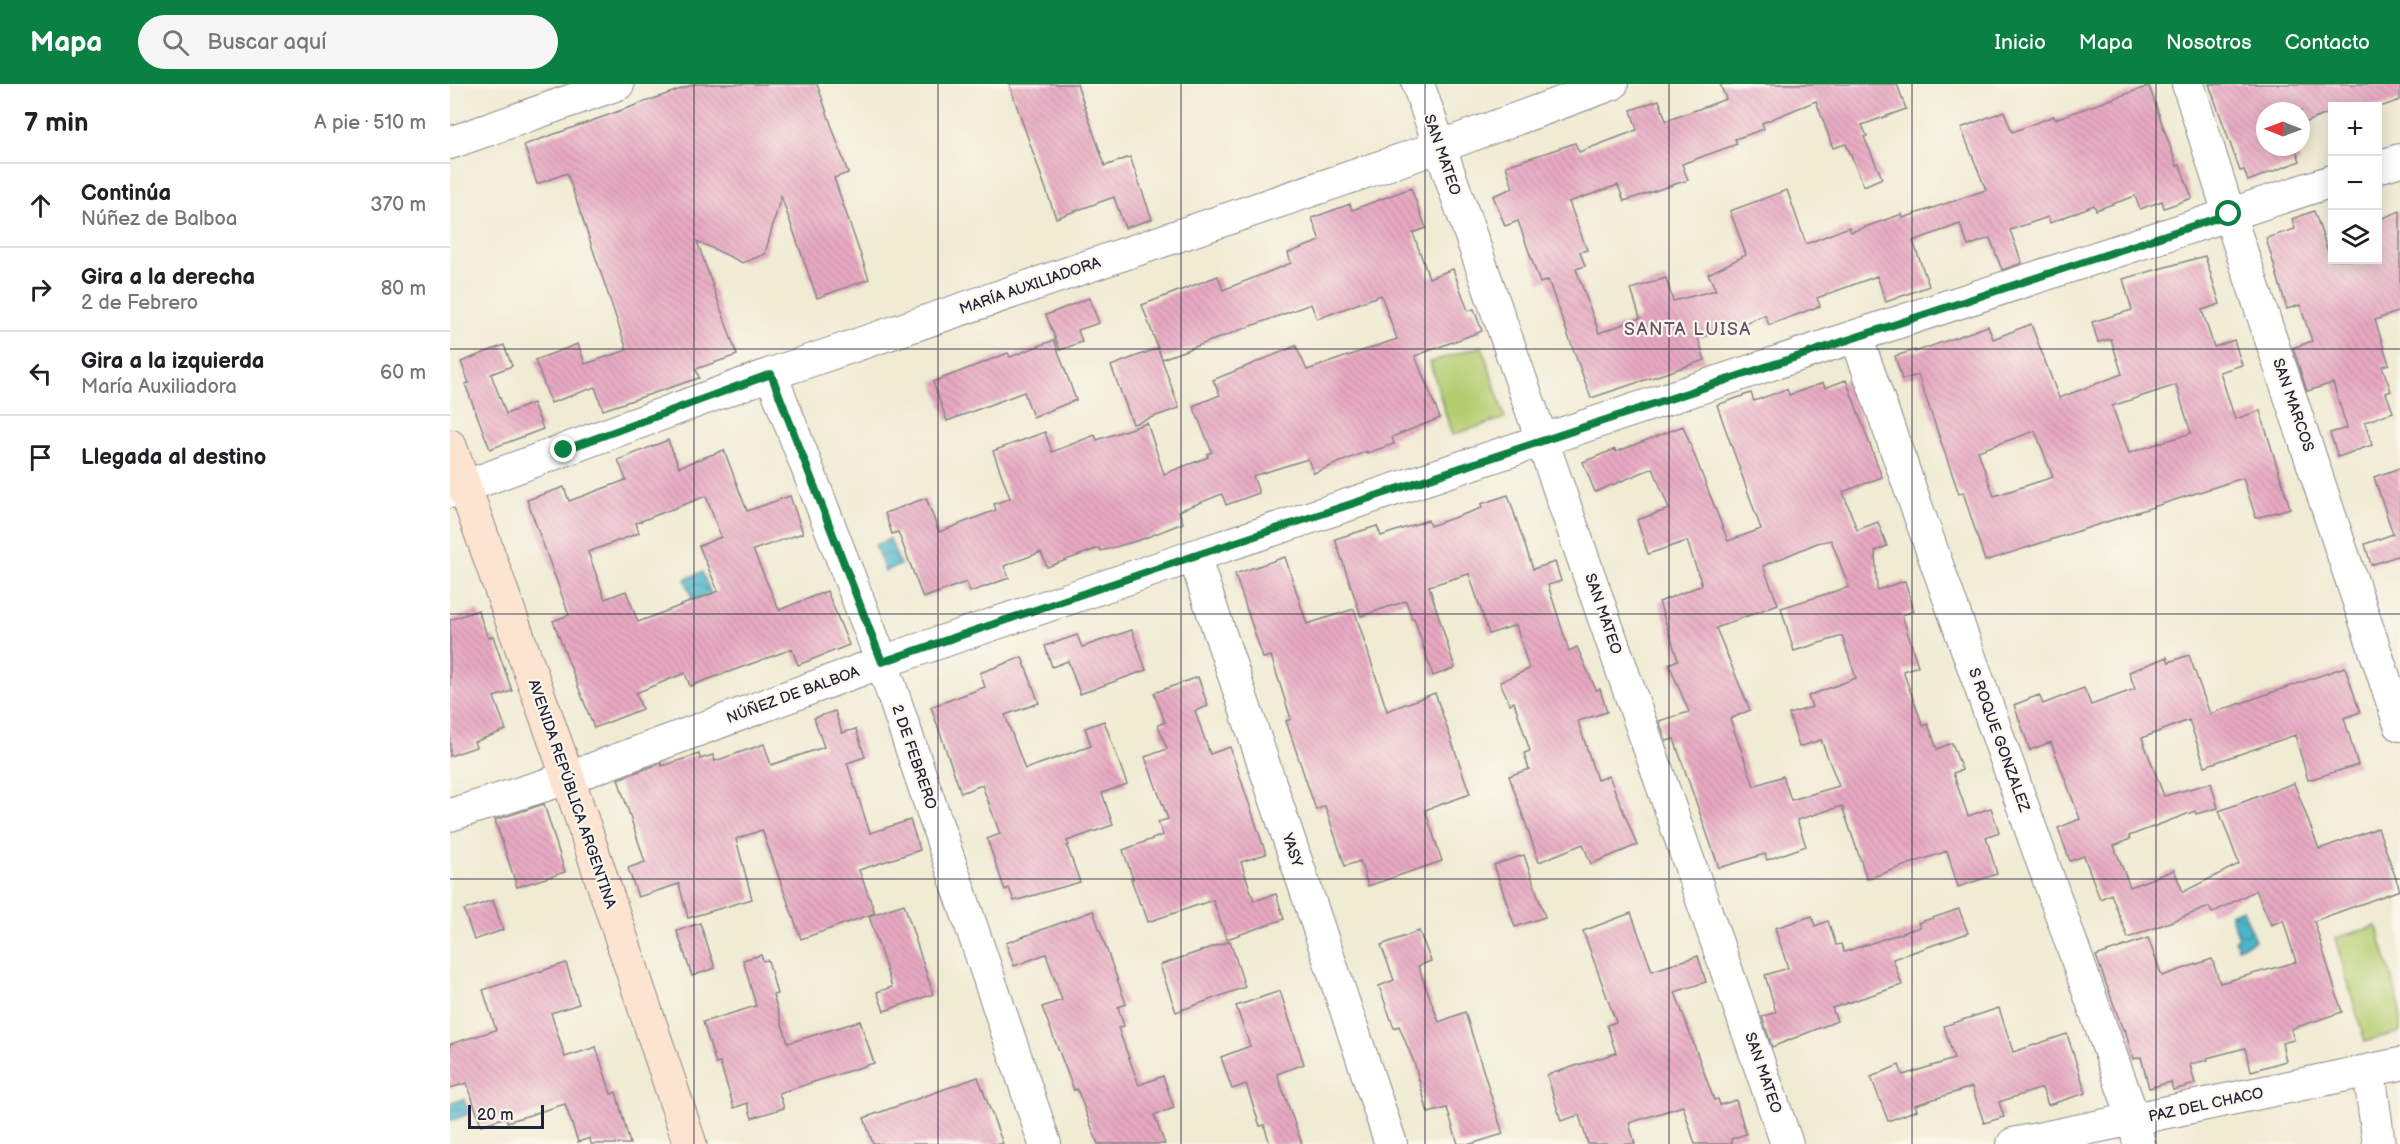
<!DOCTYPE html>
<html lang="es">
<meta charset="utf-8">
<style>
:root{--surface:#fff;--page:#f6f6f6;--text:#202124;--muted:#757577;--line:#e0e0e0;--accent:#0b8043}
body{margin:0;font-family:"Balsamiq Sans",sans-serif;background:var(--page);color:var(--text)}
.controls{position:absolute;right:18px;top:18px;display:grid;overflow:hidden;border-radius:0px;box-shadow:0 3px 15px #0003}
.controls button{width:54px;height:54px;display:grid;place-items:center;padding:0;border:0;border-bottom:2px solid var(--line);background:var(--surface);color:var(--text);font:30px sans-serif}
.compass{position:absolute;left:1806px;top:18px;width:54px;height:54px;border-radius:50%;background:var(--surface);box-shadow:0 3px 15px #0003;rotate:271deg}
.scale{position:absolute;left:18px;bottom:15px;width:76px;box-sizing:border-box;padding-left:6px;border:3px solid #22223b;border-top:0;font-size:16px;line-height:21px;white-space:nowrap;color:#22223b;-webkit-text-stroke:4px #fbf7ec;paint-order:stroke}
.stop{position:absolute;width:18px;height:18px;margin:-14px;border:4px solid #0b8043;border-radius:50%;background:#fff}
.stop.end{background:#0b8043;border-color:#fff;box-shadow:0 2px 6px #0008}
.list{margin:0;padding:0;list-style:none}
h2{display:flex;justify-content:space-between;align-items:center;height:78px;margin:0;padding:0 24px;font-size:26px}
h2 small{font-size:20px;font-weight:400;color:var(--muted)}
.list li{display:grid;grid-template-columns:39px 1fr auto;gap:18px;align-items:center;box-sizing:border-box;height:84px;padding:0 24px;border-top:2px solid var(--line)}
.list b{display:block;font-size:22px;white-space:nowrap}
.list p{margin:0;font-size:20px;white-space:nowrap;color:var(--muted)}
.list em{font-size:20px;font-style:normal;color:var(--muted)}
.icon{flex:none;width:33px;height:33px;fill:none;stroke:currentColor;stroke-width:2;stroke-linecap:round;stroke-linejoin:round}
.map{position:relative;flex:none;width:1950px;height:1060px;overflow:hidden}
header{display:flex;align-items:center;gap:36px;box-sizing:border-box;height:84px;padding:0 30px;background:var(--accent);color:#fff}
header strong{font-size:28px}
nav{display:flex;gap:33px;margin-inline-start:auto;font-size:21px}
.search{width:420px;height:54px;background:var(--page);display:flex;align-items:center;gap:15px;box-sizing:border-box;padding:0 21px;border-radius:33px;color:var(--muted);font-size:22px}
main{display:flex}
aside{flex:1;background:var(--surface)}
.map>svg:first-child{display:block}
.green{fill:#b5cd71;stroke:#6c7856;stroke-width:1.5}
.water{fill:url(#water-waves);stroke:#376c82;stroke-width:1.5}
.building{fill:url(#building-back-hatch);fill-rule:evenodd}
.lines{fill:none;stroke-linecap:round;stroke-linejoin:round}
.minor-casing{stroke:#898687;stroke-width:34}
.secondary-casing{stroke:#898687;stroke-width:35}
.minor{stroke:#fff;stroke-width:32}
.secondary{stroke:#fde4d1;stroke-width:33}
.route{stroke:#0b8043;stroke-width:8}
.grid{fill:none;stroke:#22223b;stroke-width:1.5;stroke-opacity:0.55}
.labels{text-anchor:middle;dominant-baseline:central;stroke-width:4.5;stroke-linejoin:round;paint-order:stroke}
.street-label{font-size:15px;fill:#22223b;stroke:#fbf7ec}
.quarter-label{font-size:18px;letter-spacing:1.5px;fill:#67516a;stroke:#fbf7ec}
</style>
<header>
<strong>Mapa</strong>
<div class="search"><svg class="icon" aria-label="search" viewBox="0 0 24 24"><circle cx="10" cy="10" r="6"/><path d="M15 15l6 6"/></svg>Buscar aquí</div>
<nav><a>Inicio</a><a>Mapa</a><a>Nosotros</a><a>Contacto</a></nav>
</header>
<main>
<aside>
<h2>7 min<small>A pie · 510 m</small></h2>
<ul class="list">
<li><svg class="icon" aria-label="ahead" viewBox="0 0 24 24"><path d="M12 20V5M6 11l6-6 6 6"/></svg><div><b>Continúa</b><p>Núñez de Balboa</p></div><em>370 m</em></li>
<li><svg class="icon" aria-label="right" viewBox="0 0 24 24"><path d="M7 20v-9h11M14 6l5 5-5 5"/></svg><div><b>Gira a la derecha</b><p>2 de Febrero</p></div><em>80 m</em></li>
<li><svg class="icon" aria-label="left" viewBox="0 0 24 24"><path d="M17 20v-9H6M10 6l-5 5 5 5"/></svg><div><b>Gira a la izquierda</b><p>María Auxiliadora</p></div><em>60 m</em></li>
<li><svg class="icon" aria-label="arrive" viewBox="0 0 24 24"><path d="M6 21V4h12l-3 4 3 4H6"/></svg><div><b>Llegada al destino</b></div></li>
</ul>
</aside>
<div class="map">
<svg width="1950" height="1060" viewBox="0 0 1950 1060">
<defs>
<pattern id="water-waves" width="16" height="10" patternUnits="userSpaceOnUse" patternTransform="scale(1.5)"><rect width="16" height="10" fill="#4cb6c9"/><path d="M0 5q4-4 8 0t8 0" fill="none" stroke="#3f94a4"/></pattern>
<pattern id="building-back-hatch" width="6" height="6" patternUnits="userSpaceOnUse" patternTransform="scale(1.5)"><rect width="6" height="6" fill="#e7a9c1"/><path d="M-1 5l2 2M0 0l6 6M5-1l2 2" fill="none" stroke="#c691a7"/></pattern>
</defs>
<rect width="100%" height="100%" fill="#fbf7ec"/>
<filter id="ink" filterUnits="userSpaceOnUse"><feTurbulence type="fractalNoise" baseFrequency=".0167" numOctaves="2"/><feDisplacementMap in="SourceGraphic" scale="12" xChannelSelector="R" yChannelSelector="G"/><feConvolveMatrix kernelMatrix="1 2 1 2 8 2 1 2 1" color-interpolation-filters="sRGB"/></filter>
<filter id="wash" filterUnits="userSpaceOnUse"><feTurbulence type="fractalNoise" baseFrequency=".008" numOctaves="4" result="noise"/><feDisplacementMap in="SourceGraphic" scale="24" xChannelSelector="R" yChannelSelector="G"/><feGaussianBlur stdDeviation="1.35" result="paint"/><feColorMatrix in="noise" values="0 0 0 0 0 0 0 0 0 0 0 0 0 0 0 0 0 1.4 0 .05"/><feComposite in="paint" operator="in"/></filter>
<g filter="url(#wash)">
<rect width="100%" height="100%" fill="#f0ebd3"/>
<g class="green">
<path d="M1032,262L1055,334L1002,351L980,278Z"/>
<path d="M1927,842L1950,923V948L1915,958L1885,854Z"/>
</g>
<g class="water">
<path d="M440,455L450,481L435,487L425,461Z"/>
<path d="M252,488L261,510L243,517L235,495Z"/>
<path d="M1793,825L1805,856L1788,864L1785,856L1789,854L1780,830Z"/>
<path d="M14,1015L19,1030L0,1037V1020Z"/>
</g>
<g id="blocks">
<g class="building">
<path d="M245,0H367L398,89L384,94L419,195L367,214L331,112L315,170L293,179L247,157L287,271L246,285L249,294L153,326L145,303L101,319L85,276L128,260L135,280L177,266L117,89L87,100L74,61Z"/>
<path d="M559,0H627L655,82L680,73L702,135L675,144L664,113L606,134Z"/>
<path d="M1270,0H1447L1456,25L1412,41L1417,52L1414,53L1432,94L1414,102L1396,60L1383,64L1366,17L1312,39L1314,45L1285,55L1287,60L1232,80L1238,96L1174,117L1168,101L1119,118L1137,166L1130,168L1135,182L1126,185L1149,249L1190,234L1181,205L1216,194L1223,217L1266,206L1258,190L1296,171L1280,127L1337,106L1356,160L1399,143L1401,148L1452,130L1453,134L1536,106L1511,44L1554,27L1562,48L1604,32L1605,35L1699,2L1727,82L1730,81L1742,114L1714,124L1712,117L1690,125L1685,112L1646,126L1644,121L1600,139L1598,133L1560,146L1572,179L1552,186L1540,154L1518,162L1510,140L1463,157L1479,202L1436,218L1427,192L1367,214L1370,222L1319,241L1315,231L1277,246L1248,254L1255,276L1141,314L1098,196L1090,199L1068,137L1055,142L1043,112L1063,104L1056,82L1125,59L1129,68L1187,46L1181,26L1209,16L1216,37L1276,15Z"/>
<path d="M1759,0H1950V16L1933,22H1882V28L1851,40V27H1815V63H1845L1850,77L1798,97L1794,86L1790,87Z"/>
<path d="M961,104L976,144L963,149L979,194L1003,185L1018,227L1024,225L1032,247L965,272L990,334L942,353L944,360L917,369V367L864,389L858,375L803,392L809,409L776,421L772,410L729,427L733,439L690,456L651,467L649,464L597,483L591,468L554,482L559,494L520,508L516,498L473,514L448,448L442,450L435,429L476,414L489,448L546,426L544,420L560,414L543,367L595,348L602,368L645,351L647,356L697,339L714,390L758,373L757,370L762,368L743,322L770,311L763,296L846,262L857,286L947,255L931,211L867,235L861,220L712,275L692,221L768,192L773,206L841,179L838,169L870,157L862,134L900,120L902,126Z"/>
<path d="M1864,127L1881,176H1928V136L1950,127V227L1925,236L1939,280L1932,282L1941,307L1936,309L1943,328L1915,338L1922,361L1888,373L1880,349L1897,344L1883,299L1857,307L1843,264L1862,257L1850,221L1837,225L1816,154L1845,145L1842,135Z"/>
<path d="M1755,172L1770,220L1752,226L1764,263L1784,256L1792,281L1770,288L1785,335L1810,327L1840,424L1806,434L1793,394L1535,477L1513,408L1509,410L1468,291L1452,296L1445,272L1465,266V268L1538,242L1543,255L1581,240L1609,314L1672,290L1661,255L1648,258L1642,238L1682,226L1673,195ZM1726,301L1741,349L1679,369L1662,322ZM1585,347L1603,393L1544,412L1528,367Z"/>
<path d="M639,214L649,239L628,246L632,258L610,266L596,231Z"/>
<path d="M604,256L626,316L583,333L574,308L497,337L483,298L558,269L560,273Z"/>
<path d="M54,261L62,282L41,290L56,330L83,319L93,345L40,365L15,300L19,299L11,278Z"/>
<path d="M708,264L729,324L683,340L661,282Z"/>
<path d="M1396,296L1432,393L1393,408L1407,446L1428,438L1437,462L1425,467L1427,506L1455,497L1464,527L1452,531L1468,582L1453,587L1473,642L1478,640L1487,665L1502,659L1512,686L1503,689L1518,732L1541,724L1549,748L1536,753L1547,790L1508,803L1497,767L1417,795L1392,722L1347,736L1356,762L1317,776L1315,770L1269,784L1224,655L1216,657L1209,637L1239,628L1219,580L1228,576L1209,518L1252,501L1237,457L1198,470L1187,436L1219,425L1203,384L1145,408L1133,378L1165,365L1166,368L1233,342L1278,457L1311,445L1267,321L1301,309L1304,317L1337,305L1339,311L1373,299L1375,304ZM1381,456L1399,503L1331,524L1344,567L1392,552L1406,594L1358,612L1362,623L1339,630L1349,663L1371,656L1389,702L1341,716L1333,692L1304,702L1280,635L1300,626L1266,544L1328,520L1313,482L1367,459Z"/>
<path d="M218,356L229,383L274,366L297,427L340,412L353,449L303,466L329,526L377,507L399,561L348,581L342,565L240,602L235,589L186,609L192,625L144,644L103,537L119,531L77,416L114,403L119,417L176,396L168,376ZM256,412L271,453L249,462L268,507L188,538L176,507L155,515L138,468L189,449L186,439Z"/>
<path d="M1950,384V471L1921,481L1915,460L1943,450L1924,393Z"/>
<path d="M1058,411L1083,485L1105,478L1111,497L1098,501L1119,567L1127,563L1146,606L1150,605L1157,628L1128,637L1147,696L1159,692L1187,761L1141,780L1133,760L1089,778L1059,692L1079,685L1074,669L1080,667L1064,618L1060,620L1050,598L1079,585L1066,541L1039,550L1019,490L979,502L1005,584L983,592L964,534L962,535L956,517L911,532L885,455L927,442L931,452L978,436L980,442L1032,424L1031,420Z"/>
<path d="M835,473L857,540L904,525L937,627L985,609L1020,710L975,726L992,777L918,802L910,777L895,782L875,722L866,726L836,637L841,635L821,572L813,574L785,490Z"/>
<path d="M28,526L38,554L43,552L62,607L44,613L56,646L24,658L26,663L0,672V536Z"/>
<path d="M682,546L696,586L630,610L618,577L602,583L595,562L627,551L632,563Z"/>
<path d="M1739,571L1760,630L1895,583L1910,628L1894,634L1908,681L1858,696L1845,651L1755,682L1739,636L1692,654L1714,712L1761,699L1768,724L1746,730L1745,727L1679,752L1680,755L1664,762L1680,803L1724,786L1733,808L1789,780L1769,727L1844,699L1869,765L1928,744L1950,806L1864,837L1892,928L1841,945L1844,956L1832,959L1836,977L1801,987L1795,964L1757,974L1758,976L1740,980L1745,1000L1723,1006L1721,998L1699,1004L1691,973L1683,975L1675,945L1673,946L1646,872L1698,854L1712,892L1762,875L1770,899L1846,878L1833,836L1821,841L1806,806L1762,829L1759,823L1678,854L1661,810L1650,815L1634,772L1620,777L1608,744L1630,735L1601,658L1580,666L1564,621L1589,611L1593,620L1634,604L1641,621L1685,605L1679,588L1717,573L1719,578Z"/>
<path d="M572,573L589,619L555,631L575,685L641,662L635,644L654,637L677,700L652,709L663,741L617,757L619,761L617,762L630,798L564,817L559,804L555,806L537,755L550,750L532,701L511,709L481,623L535,603L530,589Z"/>
<path d="M748,593L758,622L745,627L760,670L780,663L816,770L791,778L804,817L826,810L834,835L777,855L763,816L698,838L692,820H690L681,795H683L673,766L713,751L708,738L718,735L695,673L717,665L708,641L715,638L704,609Z"/>
<path d="M385,627L392,649L406,645L415,673L397,679L420,749L460,736L470,766L409,786L425,829L351,855L312,746L286,755L302,815L238,834L229,800L188,813L178,784L195,778L168,695L211,679L212,682L249,670L250,675L263,671L265,677L314,660L321,681L374,663L364,634Z"/>
<path d="M94,720L115,788L67,803L45,736Z"/>
<path d="M1074,771L1095,833L1065,843L1044,781Z"/>
<path d="M43,816L53,846L24,856L14,826Z"/>
<path d="M454,820L483,910L434,927L427,908L442,903L419,832Z"/>
<path d="M1509,825L1518,849L1443,875L1452,901L1382,924L1387,937L1322,963L1312,933L1326,928L1315,891L1338,884L1325,844L1362,832L1365,842L1378,837L1386,861L1391,860L1394,868L1470,843L1468,839Z"/>
<path d="M643,827L676,920L668,923L674,942L668,944L689,1001L713,992L724,1024L704,1031L715,1060H648L627,1005L624,1006L592,923L612,916L596,870L564,882L556,859Z"/>
<path d="M1181,829L1202,887L1248,872L1256,898L1225,908L1264,1016L1268,1015L1270,1021L1286,1016L1296,1050L1281,1055L1282,1060H1245L1233,1022L1179,1039L1185,1060H1138L1129,1031L1111,1037L1097,991L1166,969L1157,941L1166,938L1133,847Z"/>
<path d="M250,839L265,884L242,892L227,847Z"/>
<path d="M969,847L981,877L968,882L989,938L1015,928L1053,1050L1021,1060H1008L997,1024L978,1029L965,981L949,942L944,944L929,902L944,896L931,861Z"/>
<path d="M780,857L795,903L726,928L710,881Z"/>
<path d="M311,871L313,877L318,876L327,910L323,911L338,959L410,937L424,979L329,1009L334,1024L302,1034L297,1019L284,1024L270,979L266,980L253,938L306,922L293,876Z"/>
<path d="M116,879L129,920L101,929L115,973L146,963L161,1010L166,1008L180,1060H141L140,1054L128,1058L115,1020L57,1038L56,1033L31,1041L17,999L0,1004V960L46,946L33,906Z"/>
<path d="M830,907L854,980L827,990L852,1060H820L814,1041L810,1042L796,1000L782,1005L771,973L800,962L786,922Z"/>
<path d="M1549,924L1563,968L1617,950L1636,1009L1598,1021L1592,1004L1549,1018L1554,1033L1534,1039L1522,1003L1465,1021L1467,1026L1438,1037L1421,993L1449,981L1453,991L1504,975L1494,942Z"/>
<path d="M528,993L553,1060H423L414,1034Z"/>
</g>
</g>
</g>
<g filter="url(#ink)">
<use href="#blocks" fill-opacity="0" stroke="#898687" stroke-width="1.5"/>
<g class="lines">
<g class="minor-casing">
<g id="minor">
<path d="M968,0L1337,1060"/>
<path d="M1738,0L1779,130L1950,641"/>
<path d="M0,59L168,0"/>
<path d="M1928,83L1950,76"/>
<path d="M1406,252L1684,1036L1689,1060"/>
<path d="M321,290L432,578L595,1060"/>
<path d="M0,408L321,290L989,63L1162,0"/>
<path d="M744,472L941,1060"/>
<path d="M0,731L118,694L432,578L744,472L1406,252L1882,97"/>
<path d="M1919,987L1929,1060"/>
<path d="M1563,1060L1950,980"/>
</g>
</g>
<g class="secondary-casing">
<path id="secondary" d="M0,362L118,694L240,1060"/>
</g>
<use href="#minor" class="minor"/>
<use href="#secondary" class="secondary"/>
</g>
</g>
<g class="lines" filter="url(#ink)">
<path class="route" d="M114,366L321,290L432,578L744,472L1779,130"/>
</g>
<path class="grid" d="M244,0V1060M488,0V1060M731,0V1060M975,0V1060M1219,0V1060M1462,0V1060M1706,0V1060M0,265H1950M0,530H1950M0,795H1950"/>
<g class="labels">
<g class="street-label">
<text transform="translate(992 71) rotate(71)">SAN MATEO</text>
<text transform="translate(580 202) rotate(-19)">MARÍA AUXILIADORA</text>
<text transform="translate(1843 321) rotate(71)">SAN MARCOS</text>
<text transform="translate(1153 530) rotate(71)">SAN MATEO</text>
<text transform="translate(343 611) rotate(-20)">NÚÑEZ DE BALBOA</text>
<text transform="translate(1549 656) rotate(70)">S ROQUE GONZALEZ</text>
<text transform="translate(464 673) rotate(71)">2 DE FEBRERO</text>
<text transform="translate(122 710) rotate(71)">AVENIDA REPÚBLICA ARGENTINA</text>
<text transform="translate(842 766) rotate(71)">YASY</text>
<text transform="translate(1313 989) rotate(71)">SAN MATEO</text>
<text transform="translate(1756 1021) rotate(-12)">PAZ DEL CHACO</text>
</g>
<g class="quarter-label">
<text x="1238" y="245">SANTA LUISA</text>
</g>
</g>
</svg>
<div class="controls">
<button>+</button>
<button>−</button>
<button><svg class="icon" aria-label="layers" viewBox="0 0 24 24"><path d="M12 4l9 5-9 5-9-5zM3 14l9 5 9-5"/></svg></button>
</div>
<svg class="compass" viewBox="-18 -18 36 36"><path d="M0-13l5 13h-10z" fill="#e53935"/><path d="M0 13l5-13h-10z" fill="#757577"/></svg>
<div class="scale">20 m</div>
<div class="stop" style="left:1779px;top:130px"></div>
<div class="stop end" style="left:114px;top:366px"></div>
</div>
</main>
